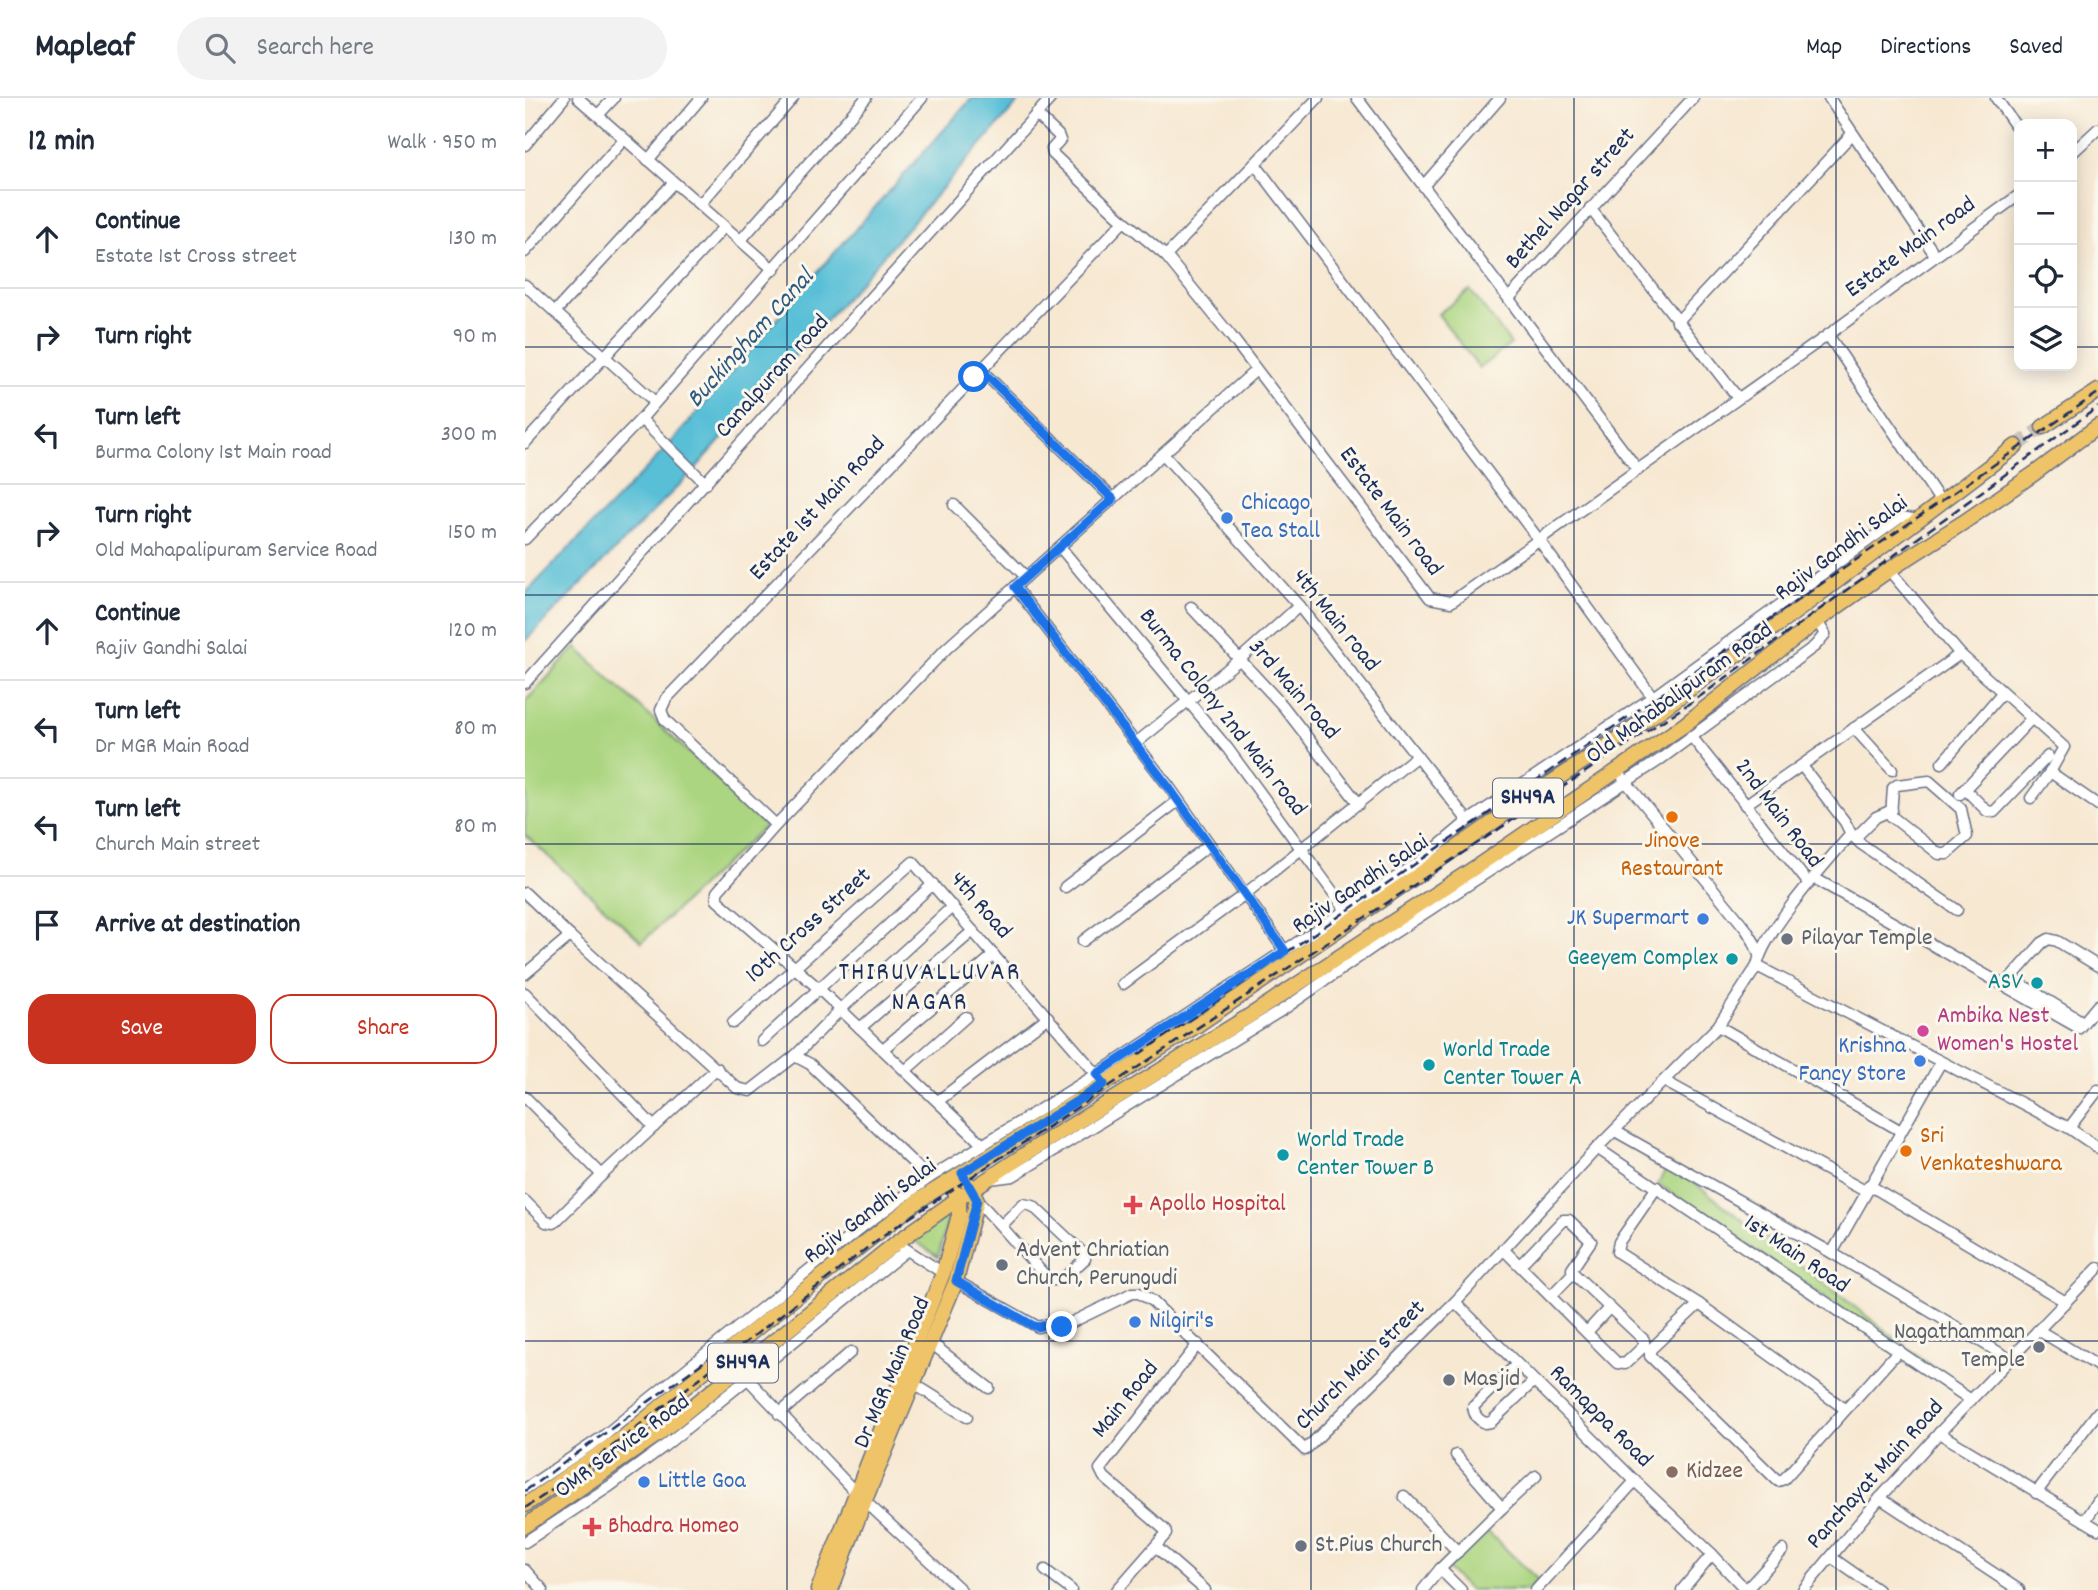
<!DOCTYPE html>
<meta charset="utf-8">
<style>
:root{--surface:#fff;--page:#f2f2f3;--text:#1f2937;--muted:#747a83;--line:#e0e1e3;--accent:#c8321e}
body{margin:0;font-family:Dekko,sans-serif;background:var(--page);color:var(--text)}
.controls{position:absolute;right:21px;top:21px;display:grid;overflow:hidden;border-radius:14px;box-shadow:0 4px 18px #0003}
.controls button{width:63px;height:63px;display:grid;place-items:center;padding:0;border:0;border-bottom:2px solid var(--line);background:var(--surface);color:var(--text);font:35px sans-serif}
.stop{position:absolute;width:21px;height:21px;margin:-16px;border:5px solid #1a73e8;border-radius:50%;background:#fff}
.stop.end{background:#1a73e8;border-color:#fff;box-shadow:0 2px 7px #0008}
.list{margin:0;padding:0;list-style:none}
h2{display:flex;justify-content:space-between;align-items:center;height:91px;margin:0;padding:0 28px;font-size:30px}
h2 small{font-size:23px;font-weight:400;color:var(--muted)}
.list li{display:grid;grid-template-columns:46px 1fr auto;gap:21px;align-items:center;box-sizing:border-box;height:98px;padding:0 28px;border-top:2px solid var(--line)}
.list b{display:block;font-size:26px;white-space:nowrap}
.list p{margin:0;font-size:23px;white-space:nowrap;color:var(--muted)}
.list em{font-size:23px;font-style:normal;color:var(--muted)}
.actions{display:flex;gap:14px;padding:21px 28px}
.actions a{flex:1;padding:16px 0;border:2px solid var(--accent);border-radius:21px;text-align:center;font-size:24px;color:var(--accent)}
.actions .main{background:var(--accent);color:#fff}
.icon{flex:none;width:38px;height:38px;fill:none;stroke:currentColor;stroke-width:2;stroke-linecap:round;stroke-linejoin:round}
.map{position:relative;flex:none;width:1573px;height:1492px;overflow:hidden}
header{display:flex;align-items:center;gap:42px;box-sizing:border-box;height:98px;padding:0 35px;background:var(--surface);border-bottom:2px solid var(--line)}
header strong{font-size:33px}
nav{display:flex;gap:38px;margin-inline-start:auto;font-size:24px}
.search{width:490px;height:63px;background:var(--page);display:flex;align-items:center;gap:18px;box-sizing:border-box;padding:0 24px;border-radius:38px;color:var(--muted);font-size:26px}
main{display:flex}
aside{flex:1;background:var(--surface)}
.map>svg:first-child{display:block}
.green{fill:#abd580;stroke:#63826f;stroke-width:2}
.water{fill:#59bfd7;stroke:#3a779a;stroke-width:2}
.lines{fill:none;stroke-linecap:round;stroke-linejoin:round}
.major-tunnel{stroke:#cbc3bb;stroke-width:14;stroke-dasharray:14 7;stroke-linecap:butt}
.minor-casing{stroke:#687087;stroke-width:13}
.major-casing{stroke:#687087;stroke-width:17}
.minor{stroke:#fff;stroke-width:10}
.major{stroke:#efc469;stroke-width:14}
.rail{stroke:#1b2f5e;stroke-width:2.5;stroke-dasharray:10 5;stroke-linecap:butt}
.route{stroke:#1a73e8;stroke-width:9}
.grid{fill:none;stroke:#1b2f5e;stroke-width:2;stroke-opacity:0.55}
.shop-dot{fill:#3f7fe0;stroke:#fbf7ec;stroke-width:2.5}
.food-dot{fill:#e8710a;stroke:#fbf7ec;stroke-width:2.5}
.worship-dot{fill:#6b7280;stroke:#fbf7ec;stroke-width:2.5}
.culture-dot{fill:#0f9aa8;stroke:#fbf7ec;stroke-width:2.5}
.hotel-dot{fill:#d1479c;stroke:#fbf7ec;stroke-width:2.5}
.health-dot{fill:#e0444e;stroke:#fbf7ec;stroke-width:2.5}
.education-dot{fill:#8d6e63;stroke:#fbf7ec;stroke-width:2.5}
.labels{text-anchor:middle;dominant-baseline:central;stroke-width:6;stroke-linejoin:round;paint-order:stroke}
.shield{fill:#fbf7ec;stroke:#5e6b89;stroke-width:2}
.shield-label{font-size:23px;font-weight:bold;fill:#1b2f5e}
.street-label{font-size:24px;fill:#1b2f5e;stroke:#fbf7ec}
.shop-label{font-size:24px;fill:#366cbe;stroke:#fbf7ec;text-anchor:start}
.food-label{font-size:24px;fill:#c56008;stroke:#fbf7ec}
.worship-label{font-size:24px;fill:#5b616d;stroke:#fbf7ec;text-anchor:start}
.culture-label{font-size:24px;fill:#0d838f;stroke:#fbf7ec;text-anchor:end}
.hotel-label{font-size:24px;fill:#b23c85;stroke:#fbf7ec;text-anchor:start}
.health-label{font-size:24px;fill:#be3a42;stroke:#fbf7ec;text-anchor:start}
.education-label{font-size:24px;fill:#785e54;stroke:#fbf7ec;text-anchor:start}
.water-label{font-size:26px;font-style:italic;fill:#2e5a82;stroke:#fbf7ec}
.neighbourhood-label{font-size:26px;letter-spacing:2px;fill:#1b2f5e;stroke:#fbf7ec}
</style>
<header>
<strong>Mapleaf</strong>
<div class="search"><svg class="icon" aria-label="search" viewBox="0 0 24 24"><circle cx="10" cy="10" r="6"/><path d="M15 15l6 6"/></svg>Search here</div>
<nav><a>Map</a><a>Directions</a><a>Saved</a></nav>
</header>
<main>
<aside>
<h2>12 min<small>Walk · 950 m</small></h2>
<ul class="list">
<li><svg class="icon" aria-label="ahead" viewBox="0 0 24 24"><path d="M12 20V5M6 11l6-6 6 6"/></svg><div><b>Continue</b><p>Estate 1st Cross street</p></div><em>130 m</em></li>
<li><svg class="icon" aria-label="right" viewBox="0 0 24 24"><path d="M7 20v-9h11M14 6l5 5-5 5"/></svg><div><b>Turn right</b></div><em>90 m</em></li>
<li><svg class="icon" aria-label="left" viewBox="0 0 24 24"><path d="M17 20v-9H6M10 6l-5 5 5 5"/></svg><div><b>Turn left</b><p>Burma Colony 1st Main road</p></div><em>300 m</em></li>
<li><svg class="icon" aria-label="right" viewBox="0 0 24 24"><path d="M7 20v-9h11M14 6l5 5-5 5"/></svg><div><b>Turn right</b><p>Old Mahapalipuram Service Road</p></div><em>150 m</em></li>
<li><svg class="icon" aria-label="ahead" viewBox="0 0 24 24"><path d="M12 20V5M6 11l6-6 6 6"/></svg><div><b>Continue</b><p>Rajiv Gandhi Salai</p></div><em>120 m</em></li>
<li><svg class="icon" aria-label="left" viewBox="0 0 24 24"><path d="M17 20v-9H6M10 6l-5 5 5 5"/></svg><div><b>Turn left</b><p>Dr MGR Main Road</p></div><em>80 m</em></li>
<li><svg class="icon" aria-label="left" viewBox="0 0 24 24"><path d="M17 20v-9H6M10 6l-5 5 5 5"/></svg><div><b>Turn left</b><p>Church Main street</p></div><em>80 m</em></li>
<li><svg class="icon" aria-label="arrive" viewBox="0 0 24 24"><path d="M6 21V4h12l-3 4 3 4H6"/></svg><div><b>Arrive at destination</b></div></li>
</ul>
<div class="actions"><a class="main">Save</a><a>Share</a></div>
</aside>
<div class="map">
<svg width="1573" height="1492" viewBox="0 0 1573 1492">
<rect width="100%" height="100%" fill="#fbf7ec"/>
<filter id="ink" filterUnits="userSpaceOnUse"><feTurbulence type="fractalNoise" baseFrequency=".0143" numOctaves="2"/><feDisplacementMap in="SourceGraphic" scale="14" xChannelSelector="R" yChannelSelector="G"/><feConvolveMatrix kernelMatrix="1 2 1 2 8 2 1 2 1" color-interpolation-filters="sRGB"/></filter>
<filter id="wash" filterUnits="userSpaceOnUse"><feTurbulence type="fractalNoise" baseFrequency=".00686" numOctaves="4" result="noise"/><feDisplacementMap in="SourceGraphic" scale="28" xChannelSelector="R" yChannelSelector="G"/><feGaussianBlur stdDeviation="1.57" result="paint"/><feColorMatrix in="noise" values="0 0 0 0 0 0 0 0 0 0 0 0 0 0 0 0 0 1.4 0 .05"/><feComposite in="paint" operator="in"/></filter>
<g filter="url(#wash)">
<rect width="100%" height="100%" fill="#f7e8d2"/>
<g class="green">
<path d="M945,192L986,246L954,270L913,216Z"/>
<path d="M51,549L241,727L117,844L0,737V604Z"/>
<path d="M1144,1065L1446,1299L1133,1086Z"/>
<path d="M424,1117L413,1159L386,1140Z"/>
<path d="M961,1432L1013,1482L1004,1492H944L922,1471Z"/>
</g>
<path class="water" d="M447,0H497L172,369L0,543V496L145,346L288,179Z"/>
</g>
<g filter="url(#ink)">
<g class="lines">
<path class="major-tunnel" d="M1491,348L1518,329"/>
<g class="minor-casing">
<g id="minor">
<path d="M53,0L249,172"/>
<path d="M832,0L1113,372"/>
<path d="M1304,0L1410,157"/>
<path d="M1471,0L1494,33"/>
<path d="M511,16L533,37L535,42L527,51L528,56L591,116L641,158L706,238L905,500L926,504L1303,237"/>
<path d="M73,17L89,0"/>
<path d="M0,47L39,0"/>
<path d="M1547,55L1573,31"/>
<path d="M123,62L176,0"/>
<path d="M730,66L1014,442L1132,605"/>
<path d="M899,87L975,0"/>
<path d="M175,106L268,0"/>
<path d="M1065,110L1213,300"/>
<path d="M215,143L341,0"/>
<path d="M0,154L99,41"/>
<path d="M641,158L793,0"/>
<path d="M0,187L130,304"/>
<path d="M984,200L1168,0"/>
<path d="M30,214L148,85"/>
<path d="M1152,224L1327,36"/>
<path d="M456,272L588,401"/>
<path d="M116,321L181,386"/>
<path d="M0,345L199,129"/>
<path d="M638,356L774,508L943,723"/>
<path d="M1416,404L1303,237L1494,97"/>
<path d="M429,407L501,479"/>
<path d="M0,441L116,321L397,0"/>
<path d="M535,449L703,651L821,812"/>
<path d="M1364,472L1435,556L1539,649L1525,674L1506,700"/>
<path d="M490,489L645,690L760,853"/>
<path d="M666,509L758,608L834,706"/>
<path d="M0,585L526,0"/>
<path d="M1329,630L1367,672"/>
<path d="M1166,638L1284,786"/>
<path d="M611,645L715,561L774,508"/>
<path d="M1417,665L1477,595"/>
<path d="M1277,668L1320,724L1326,736L1336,746L1432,812"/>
<path d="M1525,674L1573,707"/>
<path d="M1098,680L1221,831L1229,844L1234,857"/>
<path d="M1404,683L1436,711L1442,738L1422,756H1414L1366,718L1368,690L1372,687Z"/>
<path d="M1440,691L1462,713L1469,714L1523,658"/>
<path d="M1435,696L1506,621"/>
<path d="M1220,707L1435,556"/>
<path d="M251,727L140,622L136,612L141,601L599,123"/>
<path d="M1330,740L1351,719L1367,712"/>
<path d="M1289,780L1554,930L1573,907"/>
<path d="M540,789L653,703"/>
<path d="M0,795L45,838"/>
<path d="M558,843L684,747"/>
<path d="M1232,868L1544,1030L1573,1050"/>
<path d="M0,876L45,838L212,990L225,993L270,958L285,966L404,1080"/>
<path d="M1486,880L1558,924"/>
<path d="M598,886L720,796L892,658"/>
<path d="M1479,888L1517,845L1524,841L1532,843L1573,868"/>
<path d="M0,895L129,1029"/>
<path d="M208,925L388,764L575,980"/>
<path d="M1193,928L1376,1033"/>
<path d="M335,930L448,833"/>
<path d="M237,943L408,786"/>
<path d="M358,951L469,857"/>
<path d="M270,958L315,912L428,808"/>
<path d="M381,972L441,919"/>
<path d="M1139,983L1340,1093"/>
<path d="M0,999L77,1077"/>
<path d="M413,1003L523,919"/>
<path d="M1544,1030L1573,992"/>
<path d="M1090,1033L1307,1155L1485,1261"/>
<path d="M457,1046L293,890L192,802V794L251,727L422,550L731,272"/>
<path d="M1072,1050L1446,1302"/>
<path d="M465,1081L488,1078L762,909L860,841L1133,663L1290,548L1300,536L1292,523"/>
<path d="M1344,1087L1541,1204"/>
<path d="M1132,1089L1094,1144L1092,1154L1174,1206L1320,1311"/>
<path d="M452,1102L476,1128L523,1181C538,1186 549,1170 560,1161L559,1156L508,1108L498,1106L476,1128"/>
<path d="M0,1103L21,1124L29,1125L77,1077L192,970"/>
<path d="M376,1148L418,1175"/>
<path d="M978,1151L1092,1265L1100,1266L1119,1248V1242L1048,1175L1026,1198"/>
<path d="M1307,1155L1416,964"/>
<path d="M995,1167L1038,1122H1044L1066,1143L1047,1171L1048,1175"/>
<path d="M431,1183L513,1229L523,1226L537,1229L599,1199L607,1195H614L627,1203L780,1352L930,1204L1072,1050L1193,928L1232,868C1238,834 1302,764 1326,736"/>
<path d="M930,1204L1110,1383L1187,1456L1221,1492"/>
<path d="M1174,1206L1128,1249L1125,1252V1258L1253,1383L1259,1381L1374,1252"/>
<path d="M1513,1232L1573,1268"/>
<path d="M1062,1234L1084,1210"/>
<path d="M406,1245L464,1290"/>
<path d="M992,1266L948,1309C949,1317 953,1322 960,1325L966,1324L1009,1283"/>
<path d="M222,1280L331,1395L436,1492"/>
<path d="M389,1286L442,1319"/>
<path d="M254,1316L326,1254"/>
<path d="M1414,1335L1573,1431"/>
<path d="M931,1357L977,1410L1011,1378"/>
<path d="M0,1391L76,1340L337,1129L404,1080L572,976L893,765L943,723L1128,599L1376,419L1393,422"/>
<path d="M1511,1395L1573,1314"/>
<path d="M879,1398L933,1454"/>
<path d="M1355,1400L1494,1492"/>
<path d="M1560,1423L1573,1403"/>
<path d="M0,1444L85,1388L137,1350L382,1152"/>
<path d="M631,1449L680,1492"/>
<path d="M1306,1459L1353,1492"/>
<path d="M915,1471L936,1492"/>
<path d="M0,1472L18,1492"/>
<path d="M520,1472L546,1492"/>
<path d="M592,1492L641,1436L640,1432L579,1379L575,1371L673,1246"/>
<path d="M898,1492L915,1471L977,1410"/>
<path d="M1011,1492L1110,1383"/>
<path d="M1157,1492L1187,1456"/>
<path d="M1221,1492L1258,1452"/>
<path d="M1278,1492L1355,1400L1414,1335L1573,1170"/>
</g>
</g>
<g class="major-casing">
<g id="major">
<path d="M1518,329L1573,293"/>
<path d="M0,1407L100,1338L249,1216L393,1103L674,926L899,773L994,706L1136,612L1280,507L1491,348"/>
<path d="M0,1428L132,1337L371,1145L434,1100L508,1051L729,915L954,767L1159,627L1292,523L1364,472L1439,424L1510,375L1573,328"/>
<path d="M293,1492L418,1175L434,1117V1100L430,1094"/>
<path d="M306,1492L340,1402L431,1183L452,1102L443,1085"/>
</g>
</g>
<use href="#minor" class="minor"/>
<use href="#major" class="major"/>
<g class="rail">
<path d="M613,957L1573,295"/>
<path d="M0,1393L184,1260"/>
<path d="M0,1410L54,1374L360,1136L1177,597L1573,309"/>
</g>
</g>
</g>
<g class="lines" filter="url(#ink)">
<path class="route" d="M449,279L456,272L588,401L490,489L645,691L760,853L572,976L579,986L437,1075L452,1102L431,1183L507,1227L513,1229L523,1226L537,1229"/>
</g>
<path class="grid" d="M262,0V1492M524,0V1492M786,0V1492M1049,0V1492M1311,0V1492M0,249H1494M1547,249H1573M0,497H1573M0,746H1573M0,995H1573M0,1243H1573"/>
<g class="shop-dot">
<circle cx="702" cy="420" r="7"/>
<circle cx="1178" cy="821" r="7"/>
<circle cx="1395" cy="963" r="7"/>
<circle cx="610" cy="1224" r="7"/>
<circle cx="119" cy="1384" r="7"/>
</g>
<g class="food-dot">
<circle cx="1147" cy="719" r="7"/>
<circle cx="1381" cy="1053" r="7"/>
</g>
<g class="worship-dot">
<circle cx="1262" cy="841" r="7"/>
<circle cx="477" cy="1167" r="7"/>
<circle cx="1514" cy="1249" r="7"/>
<circle cx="924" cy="1282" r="7"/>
<circle cx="776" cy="1448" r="7"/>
</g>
<g class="culture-dot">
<circle cx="1207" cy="861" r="7"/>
<circle cx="1512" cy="885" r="7"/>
<circle cx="904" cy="967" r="7"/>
<circle cx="758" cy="1057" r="7"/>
</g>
<circle class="hotel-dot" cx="1398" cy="933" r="7"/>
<g class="health-dot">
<path d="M604.5 1096.5h7v7h7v7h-7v7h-7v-7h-7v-7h7z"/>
<path d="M63.5 1418.5h7v7h7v7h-7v7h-7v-7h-7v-7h7z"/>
</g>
<circle class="education-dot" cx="1147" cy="1374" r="7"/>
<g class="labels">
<g class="shield">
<rect x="968" y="680.5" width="70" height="39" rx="5"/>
<rect x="183" y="1245.5" width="70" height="39" rx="5"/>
</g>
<g class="shield-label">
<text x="1003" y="700">SH49A</text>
<text x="218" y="1265">SH49A</text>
</g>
<g class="street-label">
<text transform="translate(1046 101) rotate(-48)">Bethel Nagar street</text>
<text transform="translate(1386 150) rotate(-36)">Estate Main road</text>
<text transform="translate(248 279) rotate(-48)">Canalpuram road</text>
<text transform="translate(293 411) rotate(-47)">Estate 1st Main Road</text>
<text transform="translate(865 414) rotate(53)">Estate Main road</text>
<text transform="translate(1317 451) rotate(-37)">Rajiv Gandhi Salai</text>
<text transform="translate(810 523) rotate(51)">4th Main road</text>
<text transform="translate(768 592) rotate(49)">3rd Main road</text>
<text transform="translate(1155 596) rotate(-36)">Old Mahabalipuram Road</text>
<text transform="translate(697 615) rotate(52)">Burma Colony 2nd Main road</text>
<text transform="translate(1253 716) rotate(53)">2nd Main Road</text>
<text transform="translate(836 787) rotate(-34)">Rajiv Gandhi Salai</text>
<text transform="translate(455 808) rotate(49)">4th Road</text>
<text transform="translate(284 828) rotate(-42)">10th Cross Street</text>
<text transform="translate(346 1114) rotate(-37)">Rajiv Gandhi Salai</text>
<text transform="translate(1271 1157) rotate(34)">1st Main Road</text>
<text transform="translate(836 1268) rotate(-45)">Church Main street</text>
<text transform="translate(368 1275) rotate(-67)">Dr MGR Main Road</text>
<text transform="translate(601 1302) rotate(-51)">Main Road</text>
<text transform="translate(1075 1319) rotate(45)">Ramappa Road</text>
<text transform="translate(98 1349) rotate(-36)">OMR Service Road</text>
<text transform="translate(1351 1377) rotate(-48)">Panchayat Main Road</text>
</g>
<g class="shop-label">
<text x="716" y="406">Chicago<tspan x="716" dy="28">Tea Stall</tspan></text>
<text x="1164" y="821" text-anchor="end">JK Supermart</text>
<text x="1381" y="949" text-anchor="end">Krishna<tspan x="1381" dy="28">Fancy Store</tspan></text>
<text x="624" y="1224">Nilgiri's</text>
<text x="133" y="1384">Little Goa</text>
</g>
<g class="food-label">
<text x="1147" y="744">Jinove<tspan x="1147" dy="28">Restaurant</tspan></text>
<text x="1395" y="1039" text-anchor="start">Sri<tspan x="1395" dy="28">Venkateshwara</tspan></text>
</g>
<g class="worship-label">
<text x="1276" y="841">Pilayar Temple</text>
<text x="491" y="1153">Advent Chriatian<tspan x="491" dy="28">Church, Perungudi</tspan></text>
<text x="1500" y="1235" text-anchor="end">Nagathamman<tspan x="1500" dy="28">Temple</tspan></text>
<text x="938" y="1282">Masjid</text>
<text x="790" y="1448">St.Pius Church</text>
</g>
<g class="culture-label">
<text x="1193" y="861">Geeyem Complex</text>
<text x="1498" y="885">ASV</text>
<text x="918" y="953" text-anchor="start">World Trade<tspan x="918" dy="28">Center Tower A</tspan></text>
<text x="772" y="1043" text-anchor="start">World Trade<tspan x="772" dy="28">Center Tower B</tspan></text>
</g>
<g class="hotel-label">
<text x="1412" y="919">Ambika Nest<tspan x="1412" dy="28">Women's Hostel</tspan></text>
</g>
<g class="health-label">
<text x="624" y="1107">Apollo Hospital</text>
<text x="83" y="1429">Bhadra Homeo</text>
</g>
<g class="education-label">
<text x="1161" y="1374">Kidzee</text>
</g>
<g class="water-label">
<text transform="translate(226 241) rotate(-48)">Buckingham Canal</text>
</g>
<g class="neighbourhood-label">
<text x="405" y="875">THIRUVALLUVAR<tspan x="405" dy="30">NAGAR</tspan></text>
</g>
</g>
</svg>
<div class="controls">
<button>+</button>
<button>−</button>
<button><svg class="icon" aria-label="locate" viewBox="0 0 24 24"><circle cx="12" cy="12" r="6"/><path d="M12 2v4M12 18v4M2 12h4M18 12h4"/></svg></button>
<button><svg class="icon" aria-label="layers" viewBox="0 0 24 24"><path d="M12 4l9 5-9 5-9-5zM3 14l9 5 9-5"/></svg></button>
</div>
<div class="stop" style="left:449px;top:279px"></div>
<div class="stop end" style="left:537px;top:1229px"></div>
</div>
</main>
